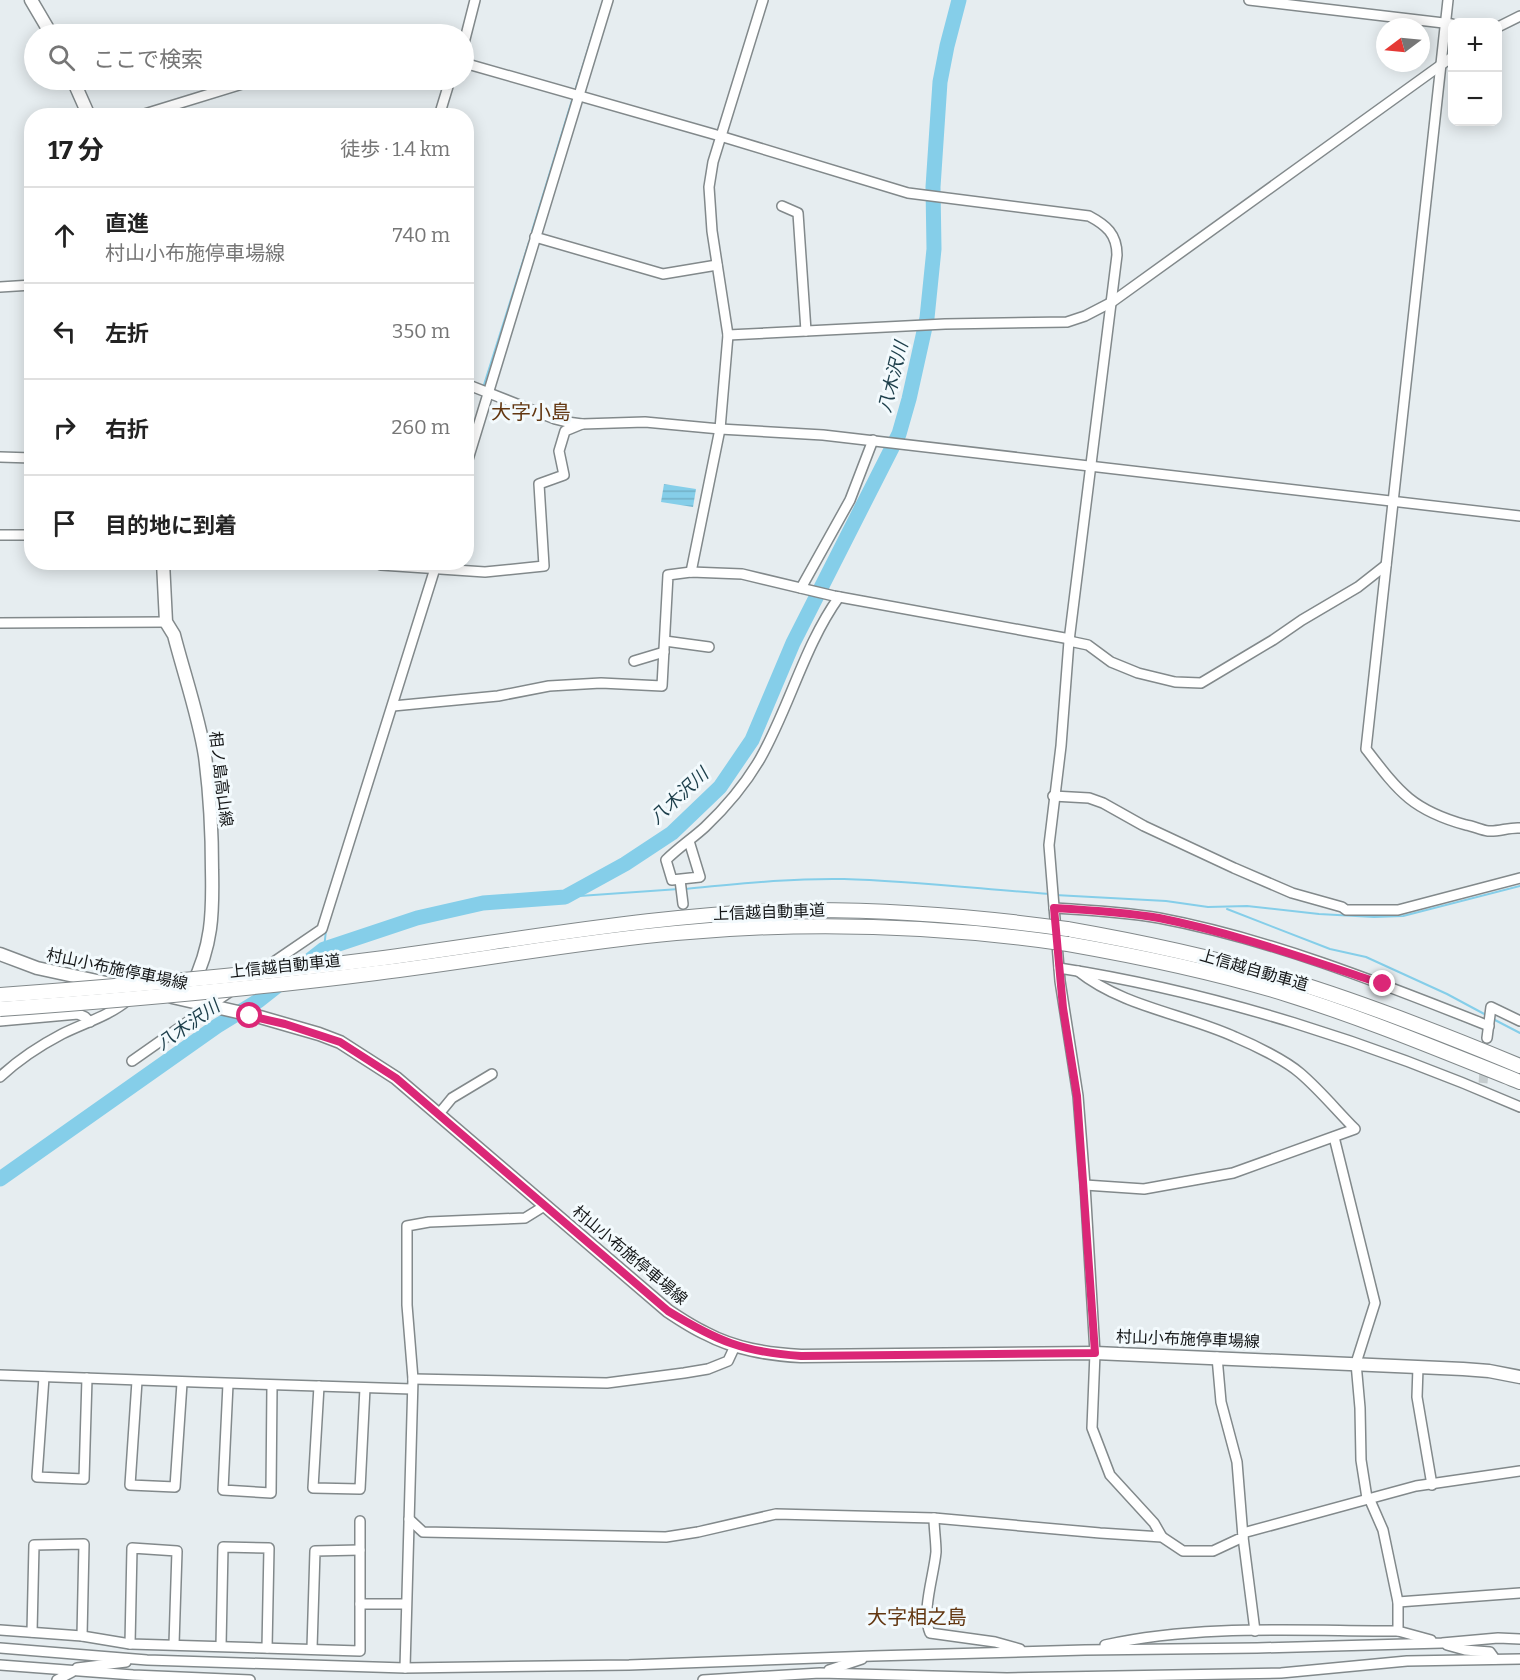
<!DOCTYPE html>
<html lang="ja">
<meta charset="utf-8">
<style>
:root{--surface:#fff;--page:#f6f6f6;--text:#222;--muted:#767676;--line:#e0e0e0}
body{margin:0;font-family:Bitter,"Noto Sans JP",serif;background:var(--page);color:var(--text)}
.controls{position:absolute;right:18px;top:18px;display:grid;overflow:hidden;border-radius:12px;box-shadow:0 3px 15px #0003}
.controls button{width:54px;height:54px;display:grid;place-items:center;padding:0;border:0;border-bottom:2px solid var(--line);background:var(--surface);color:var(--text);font:30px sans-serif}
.compass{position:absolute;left:1376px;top:18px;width:54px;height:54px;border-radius:50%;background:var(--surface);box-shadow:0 3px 15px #0003;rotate:254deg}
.stop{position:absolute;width:18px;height:18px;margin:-14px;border:4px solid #db2777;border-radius:50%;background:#fff}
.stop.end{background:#db2777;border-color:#fff;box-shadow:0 2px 6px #0008}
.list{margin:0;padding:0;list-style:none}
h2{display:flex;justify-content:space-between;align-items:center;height:78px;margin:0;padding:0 24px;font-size:26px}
h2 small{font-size:20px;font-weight:400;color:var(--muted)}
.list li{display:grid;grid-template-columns:39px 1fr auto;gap:18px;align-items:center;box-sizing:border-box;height:96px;padding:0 24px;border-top:2px solid var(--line)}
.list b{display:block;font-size:22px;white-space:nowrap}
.list p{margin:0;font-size:20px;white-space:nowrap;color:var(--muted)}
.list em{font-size:20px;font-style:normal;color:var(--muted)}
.icon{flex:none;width:33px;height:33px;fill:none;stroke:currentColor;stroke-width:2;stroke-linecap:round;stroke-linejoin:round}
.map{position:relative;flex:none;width:1520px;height:1680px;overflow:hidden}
.search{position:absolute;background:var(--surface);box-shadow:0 3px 15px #0003;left:24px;top:24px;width:450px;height:66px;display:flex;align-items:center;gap:15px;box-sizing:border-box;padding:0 21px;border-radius:33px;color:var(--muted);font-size:22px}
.panel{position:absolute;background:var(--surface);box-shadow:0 3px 15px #0003;left:24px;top:108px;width:450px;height:462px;border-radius:24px}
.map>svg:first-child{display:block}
.water{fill:url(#water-rules)}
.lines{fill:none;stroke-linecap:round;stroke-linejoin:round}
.stream{stroke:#85cee9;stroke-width:2}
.river{stroke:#85cee9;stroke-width:15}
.minor-tunnel{stroke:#c6cdcf;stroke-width:9;stroke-dasharray:9 4.5;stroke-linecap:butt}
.minor-casing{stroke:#82898b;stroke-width:12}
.major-casing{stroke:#82898b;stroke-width:15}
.highway-casing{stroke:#82898b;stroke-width:16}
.minor{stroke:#fff;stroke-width:9}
.major{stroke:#fff;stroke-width:12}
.highway{stroke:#fff;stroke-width:14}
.highway-bridge-casing{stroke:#82898b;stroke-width:16;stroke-linecap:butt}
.highway-bridge{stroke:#fff;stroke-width:14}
.route{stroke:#db2777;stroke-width:8}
.labels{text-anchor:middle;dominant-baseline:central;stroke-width:6;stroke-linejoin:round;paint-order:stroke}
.street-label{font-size:16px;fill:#131516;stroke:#f3fafd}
.water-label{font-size:18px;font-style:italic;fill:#1c3e4a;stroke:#f3fafd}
.quarter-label{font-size:20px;fill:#623610;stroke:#f3fafd}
</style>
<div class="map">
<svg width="1520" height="1680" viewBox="0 0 1520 1680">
<defs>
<pattern id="water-rules" width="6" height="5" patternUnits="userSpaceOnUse" patternTransform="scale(1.5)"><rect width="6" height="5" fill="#85cee9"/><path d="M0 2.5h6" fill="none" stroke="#72b0c7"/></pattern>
</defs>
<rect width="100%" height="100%" fill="#e6edf0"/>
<path class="water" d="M664,484L696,489L693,507L661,502Z"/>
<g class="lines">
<g class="stream">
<path d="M575,91L599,14"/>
<path d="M532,231L572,100"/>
<path d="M483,388L529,242"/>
<path d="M684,889C737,884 791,878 844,879C913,881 981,889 1050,894"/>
<path d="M1055,895L1166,901L1208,907L1247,906L1319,914L1374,917L1403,916L1520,886"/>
<path d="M565,897L679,889"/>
<path d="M1227,909L1330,949L1366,957L1447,994L1488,1016"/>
<path d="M324,949L326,930"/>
<path d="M1493,1019L1520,1033"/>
</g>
<path class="river" d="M0,1179L217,1026L258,1001L324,949L417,918L483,903L565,897L625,864L672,833L720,787L752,740L793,643L899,434L909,399L927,318L934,249L933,187L940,82L947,46L959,0"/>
<path class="minor-tunnel" d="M1483,1083L1487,1038"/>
<g class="minor-casing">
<g id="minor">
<path d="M1249,0L1452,24"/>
<path d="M1448,0L1366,749C1399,792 1412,810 1466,825C1473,826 1481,830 1488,831C1499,832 1509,827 1520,828"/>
<path d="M1498,27L1520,16"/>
<path d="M464,43L475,0"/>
<path d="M464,63L720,136L908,193L1089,216C1106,225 1117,234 1117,255L1069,641L1061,746L1049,845L1060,981L1078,1096L1085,1185L1095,1353L1092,1428L1110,1475L1154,1523L1162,1537"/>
<path d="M138,116L255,80"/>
<path d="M439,116L450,80"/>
<path d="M782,206L798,213L806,331"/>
<path d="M535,237L663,274L717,265"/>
<path d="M0,287L32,285"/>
<path d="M728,335L945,324L1067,322L1085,316L1112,302L1452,57"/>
<path d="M466,384L555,419L567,422L582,424L645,422L720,429L823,435L1520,516"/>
<path d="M0,457L32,458"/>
<path d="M466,466L608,0"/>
<path d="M0,535H32"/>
<path d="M376,562L381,565L485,572L544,566L539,484L564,475L559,451L565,431L582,424"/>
<path d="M691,572L720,429L728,335L712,231L709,187L713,162L763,0"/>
<path d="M801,588L850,500L873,440"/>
<path d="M0,623L166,622"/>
<path d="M665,641L709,647"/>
<path d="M1069,641L1088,645L1111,662L1138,673L1175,682L1201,683L1273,640L1302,620L1358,587L1386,565"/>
<path d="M634,661L664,652"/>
<path d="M393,706L498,696L549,686L601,683L662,686L668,575L691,572L742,574L834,596L1070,639"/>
<path d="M1053,796L1089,798L1103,803L1144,826L1234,868L1292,893L1342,907L1346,910H1398L1520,878"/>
<path d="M689,841L700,877L672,880L666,860C678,848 693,838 705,827C726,807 746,783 760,759C790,706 804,646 839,597"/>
<path d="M680,880L683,904"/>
<path d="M1054,908C1089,910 1124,912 1159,918C1271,939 1383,984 1489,1026"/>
<path d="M1059,968C1215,992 1376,1044 1520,1107"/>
<path d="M1078,971C1123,1007 1185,1014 1235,1037C1254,1045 1285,1060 1300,1073C1320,1090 1337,1111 1355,1129L1233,1173L1144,1189L1085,1185"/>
<path d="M209,1006L322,929L437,562"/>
<path d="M0,1021L78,1014L85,1017L90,1022"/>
<path d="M1487,1038L1491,1007L1520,1021"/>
<path d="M132,1061L196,1016L200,1004"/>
<path d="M0,1077C17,1061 41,1045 62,1034C84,1023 109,1016 128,1000"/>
<path d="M438,1115L452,1098L492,1074"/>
<path d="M1334,1137L1375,1303L1356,1363L1360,1408L1361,1460L1367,1498"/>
<path d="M1418,1367L1417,1397L1432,1485"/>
<path d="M0,1375C137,1380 275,1385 412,1389"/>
<path d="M44,1377L37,1477L84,1479L87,1378"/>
<path d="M413,1379L607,1383L684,1373L708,1369L728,1361L735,1346"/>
<path d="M137,1381L130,1485L175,1487L182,1383"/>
<path d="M228,1384L223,1490L271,1493L272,1386"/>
<path d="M319,1386L313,1488L360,1489L365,1388"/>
<path d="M1369,1498L1383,1530L1398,1602V1631L1431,1640"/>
<path d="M934,1518C934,1529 936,1541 936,1552C934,1575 921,1612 930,1633L995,1642L1020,1649"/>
<path d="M409,1519L423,1532L666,1537L698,1532L776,1514L934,1518L1100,1533L1162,1537L1183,1551H1213L1243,1537L1237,1462L1221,1402L1217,1357"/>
<path d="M1243,1533L1416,1486L1520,1471"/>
<path d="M1243,1537L1255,1631"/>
<path d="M1398,1602L1520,1593"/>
<path d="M360,1604H405"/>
<path d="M0,1630L82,1636L130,1644L360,1651V1521"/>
<path d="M32,1632L34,1545L84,1544L82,1636"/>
<path d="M130,1644L132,1548L177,1551L174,1644"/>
<path d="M1105,1645C1200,1624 1301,1631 1398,1631"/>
<path d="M1447,1645L1465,1650L1490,1652L1495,1659"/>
<path d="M221,1646L223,1547L269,1548L267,1648"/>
<path d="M0,1648L147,1660L405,1668L629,1665L873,1656L1085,1650L1257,1648L1442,1643L1498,1638L1520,1639"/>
<path d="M312,1648L315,1551L360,1550"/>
<path d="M0,1665L133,1675L250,1680"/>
<path d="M77,1668L126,1662"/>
<path d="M405,1668L413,1379L407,1305V1226L429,1222L525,1218L546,1205"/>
<path d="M829,1670L862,1659"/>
<path d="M57,1680L72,1672"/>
<path d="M703,1680L820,1673L1007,1678L1281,1673L1407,1661L1520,1659"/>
</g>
</g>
<g class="major-casing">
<g id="major">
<path d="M31,0L51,34"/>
<path d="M73,80L89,116"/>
<path d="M163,562L166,622L174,635C184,674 199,717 205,756C210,794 212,832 212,870C213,914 212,946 192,986"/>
<path d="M0,954L37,968L111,984"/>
<path d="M172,997L260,1017L319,1034L340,1042L396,1078L668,1311C680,1319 692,1327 705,1333C735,1349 767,1354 801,1356L1095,1353L1463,1369L1489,1371L1520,1377"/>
</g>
</g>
<g class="highway-casing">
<g id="highway">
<path d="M1067,929C1141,942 1213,957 1285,979C1365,1003 1443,1034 1520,1066"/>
<path d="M1068,944C1142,957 1215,972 1286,994C1366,1019 1442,1051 1520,1082"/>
</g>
</g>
<use href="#minor" class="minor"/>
<use href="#major" class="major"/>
<use href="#highway" class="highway"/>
<g class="highway-bridge-casing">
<g id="highway-bridge">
<path d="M0,995C125,986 251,975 376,959C520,940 664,912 809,910C896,910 982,917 1067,929"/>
<path d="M0,1009C125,1000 251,989 376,973C476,961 575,942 676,933C807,921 938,925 1068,944"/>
</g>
</g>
<use href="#highway-bridge" class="highway-bridge"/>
</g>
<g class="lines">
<path class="route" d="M250,1016L285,1024L340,1042L396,1078L668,1311C717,1341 743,1352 801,1356L1095,1353L1077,1096L1063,1008L1054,908C1089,910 1124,912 1159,918C1235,933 1309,960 1383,984"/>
</g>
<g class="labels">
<g class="street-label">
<text transform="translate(221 779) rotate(83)">相ノ島高山線</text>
<text transform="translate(769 912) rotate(-2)">上信越自動車道</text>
<text transform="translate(285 966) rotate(-6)">上信越自動車道</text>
<text transform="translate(117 969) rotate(12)">村山小布施停車場線</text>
<text transform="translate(1254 970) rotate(16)">上信越自動車道</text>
<text transform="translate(630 1255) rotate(40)">村山小布施停車場線</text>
<text transform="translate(1188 1339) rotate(2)">村山小布施停車場線</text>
</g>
<g class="water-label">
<text transform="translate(893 377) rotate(-76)">八木沢川</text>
<text transform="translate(679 796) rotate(-43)">八木沢川</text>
<text transform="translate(188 1025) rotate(-35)">八木沢川</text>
</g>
<g class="quarter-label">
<text x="531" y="412">大字小島</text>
<text x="917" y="1617">大字相之島</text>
</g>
</g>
</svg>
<div class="controls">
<button>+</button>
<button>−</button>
</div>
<svg class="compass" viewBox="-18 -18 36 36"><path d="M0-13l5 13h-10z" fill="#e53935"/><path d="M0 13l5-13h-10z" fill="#767676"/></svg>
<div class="stop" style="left:250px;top:1016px"></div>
<div class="stop end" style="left:1383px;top:984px"></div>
<div class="search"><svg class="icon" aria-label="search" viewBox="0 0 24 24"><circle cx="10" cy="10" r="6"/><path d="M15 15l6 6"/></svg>ここで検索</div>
<section class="panel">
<h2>17 分<small>徒歩 · 1.4 km</small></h2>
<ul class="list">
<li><svg class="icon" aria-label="ahead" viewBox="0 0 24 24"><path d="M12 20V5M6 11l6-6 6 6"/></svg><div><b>直進</b><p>村山小布施停車場線</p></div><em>740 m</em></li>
<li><svg class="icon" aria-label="left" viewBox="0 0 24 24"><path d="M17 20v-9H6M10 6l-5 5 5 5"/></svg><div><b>左折</b></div><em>350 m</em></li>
<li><svg class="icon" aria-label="right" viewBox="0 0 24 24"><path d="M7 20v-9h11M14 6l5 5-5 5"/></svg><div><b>右折</b></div><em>260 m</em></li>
<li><svg class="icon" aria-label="arrive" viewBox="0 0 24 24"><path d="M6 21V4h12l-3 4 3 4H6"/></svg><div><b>目的地に到着</b></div></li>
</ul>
</section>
</div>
